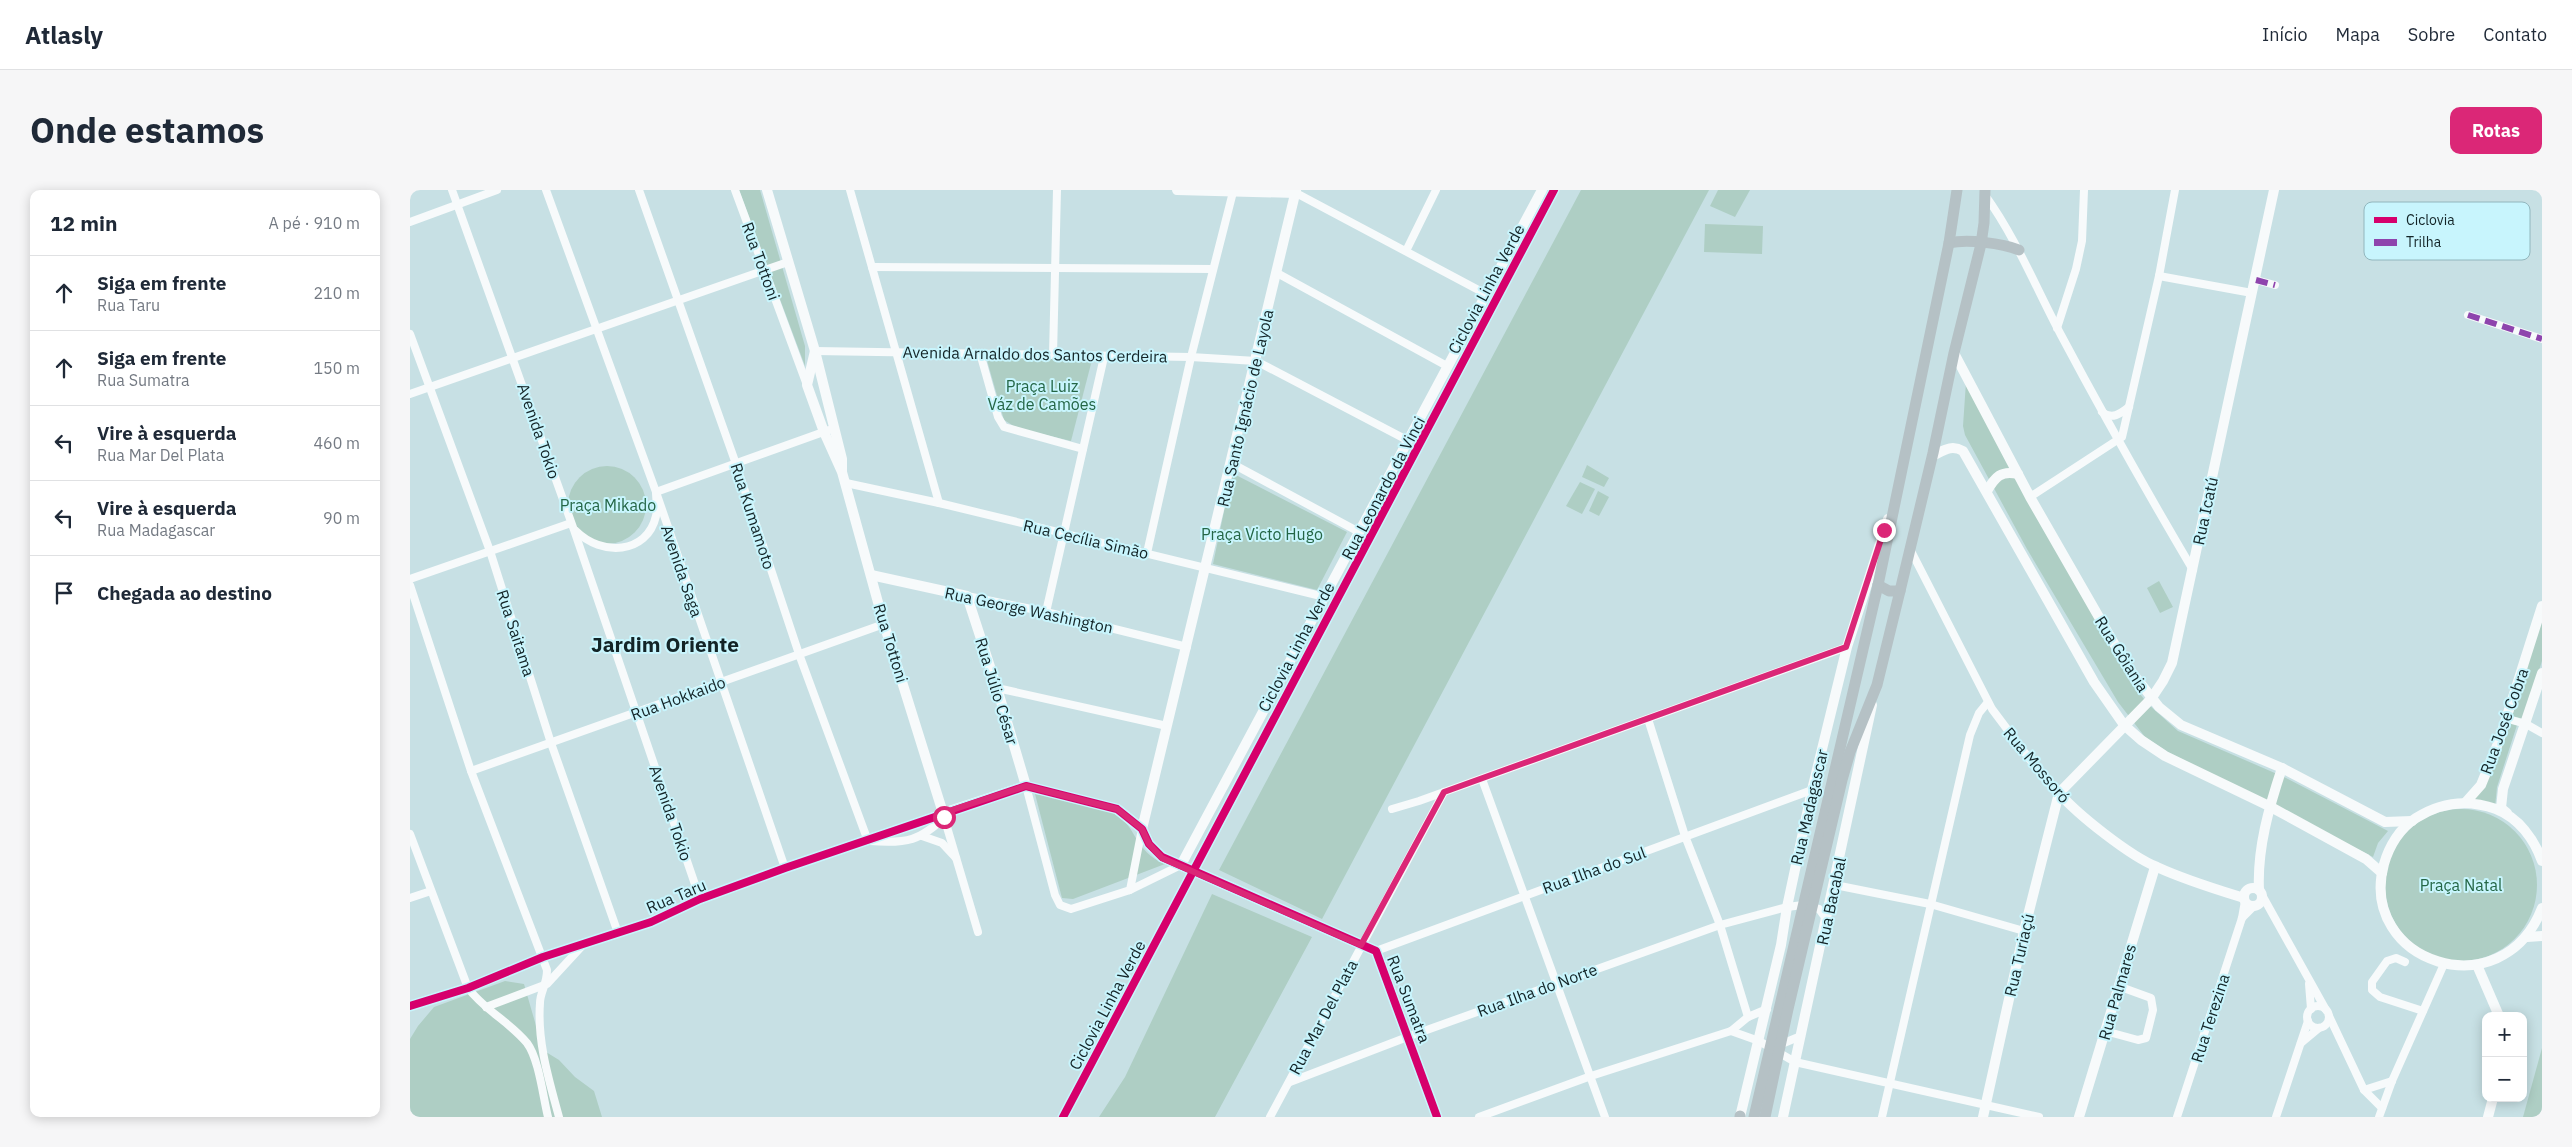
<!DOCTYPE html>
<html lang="pt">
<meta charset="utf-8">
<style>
:root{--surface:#fff;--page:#f6f6f7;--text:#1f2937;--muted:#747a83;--line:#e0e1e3;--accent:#db2777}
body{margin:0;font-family:"IBM Plex Sans",sans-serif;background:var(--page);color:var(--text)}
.controls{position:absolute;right:15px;bottom:15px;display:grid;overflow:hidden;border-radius:10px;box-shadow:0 2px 12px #0003}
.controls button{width:45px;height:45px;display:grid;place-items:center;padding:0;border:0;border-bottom:1px solid var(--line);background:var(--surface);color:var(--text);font:25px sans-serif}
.stop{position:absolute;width:15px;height:15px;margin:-11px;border:4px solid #db2777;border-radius:50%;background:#fff}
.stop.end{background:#db2777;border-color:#fff;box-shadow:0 1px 5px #0008}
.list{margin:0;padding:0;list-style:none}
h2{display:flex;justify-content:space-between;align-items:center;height:65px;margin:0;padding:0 20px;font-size:21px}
h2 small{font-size:16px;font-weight:400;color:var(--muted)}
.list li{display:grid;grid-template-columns:32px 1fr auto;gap:15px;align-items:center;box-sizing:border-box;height:75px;padding:0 20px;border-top:1px solid var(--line)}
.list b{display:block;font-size:19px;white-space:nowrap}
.list p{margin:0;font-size:16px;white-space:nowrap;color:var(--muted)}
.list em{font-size:16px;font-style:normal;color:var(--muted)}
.icon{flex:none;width:28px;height:28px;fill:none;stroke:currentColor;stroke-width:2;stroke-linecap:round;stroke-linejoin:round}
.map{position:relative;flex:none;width:2132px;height:927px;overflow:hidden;border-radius:10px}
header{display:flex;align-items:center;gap:30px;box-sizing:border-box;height:70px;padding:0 25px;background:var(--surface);border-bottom:1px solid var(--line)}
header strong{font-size:24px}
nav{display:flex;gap:28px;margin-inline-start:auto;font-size:18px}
.intro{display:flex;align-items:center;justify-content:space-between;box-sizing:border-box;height:120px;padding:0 30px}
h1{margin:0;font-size:35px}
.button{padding:12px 22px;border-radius:10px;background:var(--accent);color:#fff;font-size:18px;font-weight:700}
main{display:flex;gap:30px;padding:0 30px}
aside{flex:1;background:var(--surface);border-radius:10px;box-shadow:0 2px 12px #0003}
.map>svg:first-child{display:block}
.green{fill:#aecec4}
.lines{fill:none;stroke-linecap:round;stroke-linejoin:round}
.street{stroke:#f7fafb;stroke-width:8}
.secondary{stroke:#f7fafb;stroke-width:10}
.primary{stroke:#b5c1c5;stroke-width:11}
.quiet{stroke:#8e44ad;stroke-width:6;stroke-dasharray:12 6;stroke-linecap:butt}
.cycleway-casing{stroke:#c8f5fd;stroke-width:11}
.cycleway{stroke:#d6006c;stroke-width:8}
.route{stroke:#db2777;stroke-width:6}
.labels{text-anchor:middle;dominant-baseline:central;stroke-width:4;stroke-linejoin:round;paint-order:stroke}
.street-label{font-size:16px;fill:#132427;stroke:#c8f5fd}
.park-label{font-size:16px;fill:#246646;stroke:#c8f5fd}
.district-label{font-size:21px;font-weight:bold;fill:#132427;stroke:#c8f5fd}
.key{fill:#c8f5fd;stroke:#92b6bd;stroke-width:1}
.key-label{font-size:14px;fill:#132427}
</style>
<header>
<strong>Atlasly</strong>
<nav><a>Início</a><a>Mapa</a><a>Sobre</a><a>Contato</a></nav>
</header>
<div class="intro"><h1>Onde estamos</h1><a class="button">Rotas</a></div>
<main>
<aside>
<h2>12 min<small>A pé · 910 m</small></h2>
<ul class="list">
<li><svg class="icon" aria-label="ahead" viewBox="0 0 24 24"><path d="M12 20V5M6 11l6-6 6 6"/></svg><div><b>Siga em frente</b><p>Rua Taru</p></div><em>210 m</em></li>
<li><svg class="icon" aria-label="ahead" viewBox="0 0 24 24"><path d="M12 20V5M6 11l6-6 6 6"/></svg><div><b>Siga em frente</b><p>Rua Sumatra</p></div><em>150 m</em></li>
<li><svg class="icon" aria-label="left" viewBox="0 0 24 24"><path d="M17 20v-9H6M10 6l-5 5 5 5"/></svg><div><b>Vire à esquerda</b><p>Rua Mar Del Plata</p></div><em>460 m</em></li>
<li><svg class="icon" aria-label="left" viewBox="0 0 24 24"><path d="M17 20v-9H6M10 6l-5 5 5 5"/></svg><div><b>Vire à esquerda</b><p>Rua Madagascar</p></div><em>90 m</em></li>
<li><svg class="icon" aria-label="arrive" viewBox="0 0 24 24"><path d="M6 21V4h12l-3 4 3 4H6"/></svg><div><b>Chegada ao destino</b></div></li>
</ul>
</aside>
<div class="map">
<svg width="2132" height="927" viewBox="0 0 2132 927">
<rect width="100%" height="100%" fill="#c7e0e4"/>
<g class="green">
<path d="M329,0H350L395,156V176Z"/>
<path d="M1171,0H1299L912,729L809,680Z"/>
<path d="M1308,0H1340L1325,27L1300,16Z"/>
<path d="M1295,34L1353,36L1352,64L1294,62Z"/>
<path d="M576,167L682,170L661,251L607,238L594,230Z"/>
<path d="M1556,192L1718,489L1738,514L1768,541L1874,587L1978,641L1968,653L1963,667L1758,562L1735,547L1708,512L1617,359L1555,245L1553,236Z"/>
<path d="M1177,275L1199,288L1194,297L1172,287Z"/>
<circle cx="197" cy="315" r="39"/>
<path d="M822,283L937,342L907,400L803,374Z"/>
<path d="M1170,292L1185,299L1172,324L1156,316Z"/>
<path d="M1188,301L1199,307L1189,326L1179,321Z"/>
<path d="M1749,391L1763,417L1750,423L1737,398Z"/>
<path d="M2132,428V471L2114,529L2102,526Z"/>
<path d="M2097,532L2107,535L2087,597L2085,617L2064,610Z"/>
<path d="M625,604C644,608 688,614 704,623C726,634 724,662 755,674L663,709L652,708Z"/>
<circle cx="2051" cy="695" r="76"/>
<path d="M802,704L902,747L805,927H689L715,887Z"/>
<path d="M95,791L114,794L131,853L136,862L149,870L165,887L184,901L192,927H0V849L8,836L24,817Z"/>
<path d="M2132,858V927H2113Z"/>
</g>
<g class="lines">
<g class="street">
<path d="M42,0L164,340L290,709"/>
<path d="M136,0L246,302L375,678"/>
<path d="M229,0L326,274L389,464L458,651"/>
<path d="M325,0L397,195"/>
<path d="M440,0L529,313"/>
<path d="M886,3L1076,104"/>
<path d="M1575,5C1606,48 1626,98 1651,145C1693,224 1737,302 1783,380"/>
<path d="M0,32L87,0"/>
<path d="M996,61L1026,0"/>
<path d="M462,77L803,79"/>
<path d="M867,83L1037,176"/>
<path d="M1749,86L1842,103"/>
<path d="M1846,90L1865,95"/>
<path d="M2058,125L2132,149"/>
<path d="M1647,138L1666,79L1672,51L1674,0"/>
<path d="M0,144L80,361L141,553L208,743"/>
<path d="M405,161L781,167L846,171L997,250"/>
<path d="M570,163L588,227L594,237L673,259"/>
<path d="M643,165L647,0"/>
<path d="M0,204L378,72"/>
<path d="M1692,222C1702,230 1710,224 1719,217"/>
<path d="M821,273L949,342"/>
<path d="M436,293L529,313L915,407"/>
<path d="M1620,307L1712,247L1749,86L1765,0"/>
<path d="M166,341C191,366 237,365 246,326C248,319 246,309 246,302L419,240"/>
<path d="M1500,359L1582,519L1633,587L1649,603"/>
<path d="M737,363L781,167L823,2"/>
<path d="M0,389L161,333"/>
<path d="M0,395L61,581L137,780C137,795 130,802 130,813C127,852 139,890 149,927"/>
<path d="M557,406L636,422L777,457"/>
<path d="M636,422L694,167"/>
<path d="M587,498L757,536"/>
<path d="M1238,529L1275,646L1310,735L1338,827"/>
<path d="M2098,529L2116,534L2132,543"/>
<path d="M61,581L474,434"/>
<path d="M1072,589L1195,927"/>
<path d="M616,596L645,705L650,715L661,719L720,700L732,639"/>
<path d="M982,619L1009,611L1437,457"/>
<path d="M534,627L568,742"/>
<path d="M0,644L58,798C74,820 100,832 117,853C129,869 133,907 138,927"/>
<path d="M512,646L532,653L546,668"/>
<path d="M460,651C497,654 510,651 537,625"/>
<path d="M1425,695L1520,714L1614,741"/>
<path d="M720,700L771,675"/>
<path d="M1852,705L1916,820"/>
<path d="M0,708L21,701"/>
<path d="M1832,728L1844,716"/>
<path d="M966,761L1402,600"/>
<path d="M1995,772L1986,768L1977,771L1962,792V800L1970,807L2013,821"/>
<path d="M1899,794L1901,819"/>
<circle cx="1908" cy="827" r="11"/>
<path d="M0,816L58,798L133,767L241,732L290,709L533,623"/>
<path d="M76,817L137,794L172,756"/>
<path d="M1919,826L1954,900L1972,918"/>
<path d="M1321,841L1349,851L1385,872L1629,927"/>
<path d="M1695,841L1728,850L1736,848L1743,820L1741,808L1708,796"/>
<path d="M1891,853L1909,838"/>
<path d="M1369,855L1391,846"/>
<path d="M880,892L1000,846L1310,735L1377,717L1393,715L1409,719L1417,730"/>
<path d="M1954,900L1982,891"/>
<path d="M860,927L1034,602"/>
<path d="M1069,927L1181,886L1321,841L1338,827L1357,819"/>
<path d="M1472,927L1560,545L1569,523L1578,512"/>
<path d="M1767,927L1832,728L1835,711"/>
<path d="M1866,927L1898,831"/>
<path d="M1969,927L1982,891L2034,774"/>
</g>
<g class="secondary">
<path d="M357,0L405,161L432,269V281"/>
<path d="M767,0L886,3"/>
<path d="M405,161L397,195L414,242L432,282L474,434L533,623L616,596L707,619L732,639L739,654L752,667L966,761L1027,927"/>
<path d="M1544,163L1620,307L1717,476L1749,517L1771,535L1872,578L1975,632L2002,631"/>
<path d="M1522,266C1533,261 1541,254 1553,261L1684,492L1714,535L1731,550L1755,566L1859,616L1956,669L1972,683"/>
<path d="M1577,301C1585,287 1591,280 1608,284"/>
<path d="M461,385L557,406L587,498L616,596"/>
<path d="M1649,603C1668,625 1720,666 1747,677C1775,690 1805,699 1834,708"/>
<path d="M2055,613L2071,595L2089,551L2132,416"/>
<path d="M2097,623L2091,618L2093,599L2132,483"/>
<path d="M732,639L886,0"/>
<path d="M2132,671C2124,649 2109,628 2086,619C2058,609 2031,612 2006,628C1990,638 1979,656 1974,674C1947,772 2092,821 2132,718"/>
<path d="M771,675L1132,0"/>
<circle cx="1843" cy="707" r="9"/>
<path d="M1849,700C1847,659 1859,617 1872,578"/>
<path d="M2117,747L2132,746"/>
<path d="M2067,775L2089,826"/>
<path d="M1330,927L1371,755L1377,717L1402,600L1437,457L1478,329"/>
<path d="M1373,927L1462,515"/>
<path d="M1573,927L1614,741L1649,603L1741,509L1753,491L1762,473L1864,0"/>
<path d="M1669,927L1745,677"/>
<path d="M2078,927L2083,908"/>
</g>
<g class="primary">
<path d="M1539,53C1557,49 1592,53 1609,60"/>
<path d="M1468,395L1479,401H1490"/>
<path d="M1330,926V927"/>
<path d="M1344,927L1468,395L1539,53L1547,0"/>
<path d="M1355,927L1378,819L1432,590L1440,562L1467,495L1490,401L1523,263L1544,163L1571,54L1574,33L1575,0"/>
</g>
<g class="quiet">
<path d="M1846,90L1865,95"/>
<path d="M2058,125L2132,149"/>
</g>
<g class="cycleway-casing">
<g id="cycleway">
<path d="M0,816L58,798L133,767L241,732L290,709L375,678L616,596L707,619L732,639L739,654L752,667L966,761L1027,927"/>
<path d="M653,927L1144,0"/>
</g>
</g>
<use href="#cycleway" class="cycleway"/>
</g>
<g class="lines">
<path class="route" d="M534,627L542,620L616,596L707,619L732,639L739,654L752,668L951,755L1034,602L1436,457L1474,340"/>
</g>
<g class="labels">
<g class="street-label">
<text transform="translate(351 71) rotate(70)">Rua Tottoni</text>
<text transform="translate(1076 99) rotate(-62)">Ciclovia Linha Verde</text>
<text transform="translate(625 164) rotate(1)">Avenida Arnaldo dos Santos Cerdeira</text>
<text transform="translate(835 218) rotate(-77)">Rua Santo Ignácio de Layola</text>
<text transform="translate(129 241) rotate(71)">Avenida Tokio</text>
<text transform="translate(973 298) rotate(-62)">Rua Leonardo da Vinci</text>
<text transform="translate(1795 321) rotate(-78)">Rua Icatú</text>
<text transform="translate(343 326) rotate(72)">Rua Kumamoto</text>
<text transform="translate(676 349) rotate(13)">Rua Cecília Simão</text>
<text transform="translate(272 381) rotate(71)">Avenida Saga</text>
<text transform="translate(619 420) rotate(12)">Rua George Washington</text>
<text transform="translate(106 443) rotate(72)">Rua Saitama</text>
<text transform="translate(481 453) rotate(73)">Rua Tottoni</text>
<text transform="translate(886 457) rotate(-62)">Ciclovia Linha Verde</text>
<text transform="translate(1712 464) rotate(58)">Rua Gôiania</text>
<text transform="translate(587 501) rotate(73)">Rua Júlio César</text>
<text transform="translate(268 508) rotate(-20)">Rua Hokkaido</text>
<text transform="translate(2094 531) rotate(-70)">Rua José Cobra</text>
<text transform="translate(1627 575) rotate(50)">Rua Mossoró</text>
<text transform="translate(1399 617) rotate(-77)">Rua Madagascar</text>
<text transform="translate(261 623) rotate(71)">Avenida Tokio</text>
<text transform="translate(1184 680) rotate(-20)">Rua Ilha do Sul</text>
<text transform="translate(266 706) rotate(-23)">Rua Taru</text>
<text transform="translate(1421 711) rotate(-78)">Rua Bacabal</text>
<text transform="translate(1609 765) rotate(-77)">Rua Turiaçú</text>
<text transform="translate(1127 800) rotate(-20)">Rua Ilha do Norte</text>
<text transform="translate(1707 802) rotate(-74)">Rua Palmares</text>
<text transform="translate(999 809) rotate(69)">Rua Sumatra</text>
<text transform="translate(697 815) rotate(-62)">Ciclovia Linha Verde</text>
<text transform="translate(913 827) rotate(-62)">Rua Mar Del Plata</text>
<text transform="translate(1800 828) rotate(-72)">Rua Terezina</text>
</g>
<g class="park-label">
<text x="632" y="196">Praça Luiz<tspan x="632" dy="18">Váz de Camões</tspan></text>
<text x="198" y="315">Praça Mikado</text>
<text x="852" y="344">Praça Victo Hugo</text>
<text x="2051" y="695">Praça Natal</text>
</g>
<g class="district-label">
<text x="255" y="454">Jardim Oriente</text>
</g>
</g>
<rect x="1954" y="12" width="166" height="58" rx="8" class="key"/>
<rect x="1964" y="27" width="23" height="6" fill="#d6006c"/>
<rect x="1964" y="49" width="23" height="7" fill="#8e44ad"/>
<g class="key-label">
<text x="1996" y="35">Ciclovia</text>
<text x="1996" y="57">Trilha</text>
</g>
</svg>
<div class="controls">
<button>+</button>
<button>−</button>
</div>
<div class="stop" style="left:534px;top:627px"></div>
<div class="stop end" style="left:1474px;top:340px"></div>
</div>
</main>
